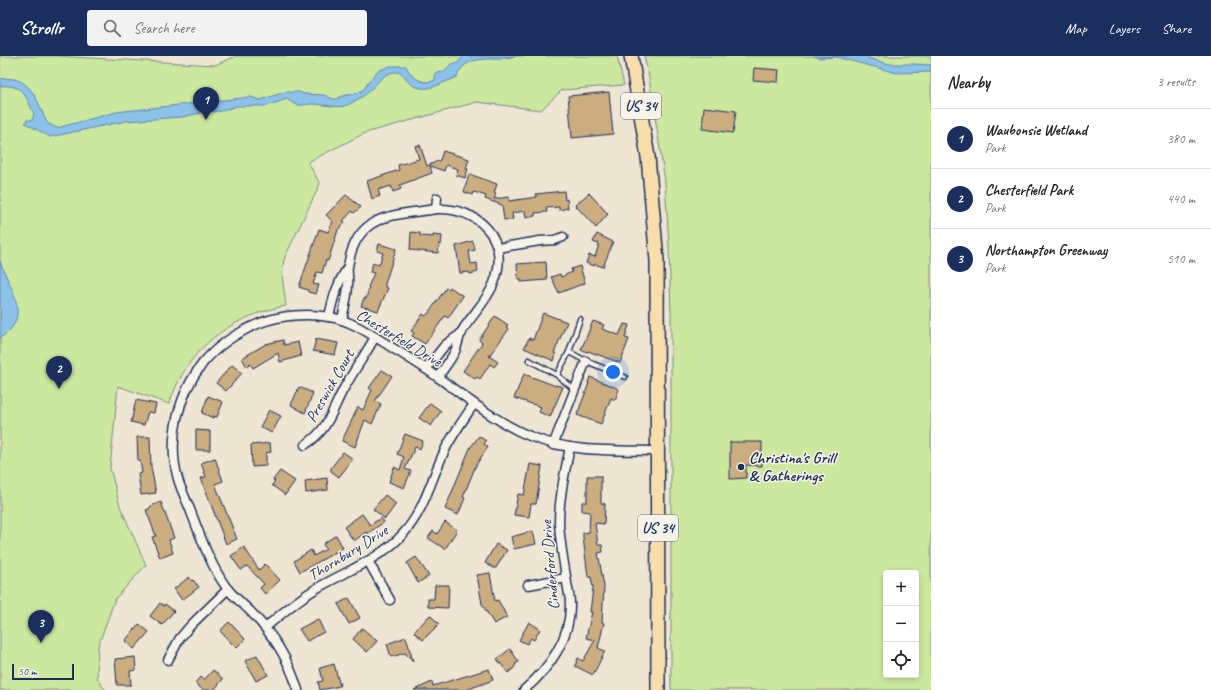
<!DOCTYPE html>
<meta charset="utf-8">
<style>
:root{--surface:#fff;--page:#f2f2f2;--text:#222;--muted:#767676;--line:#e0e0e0;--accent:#1b2f5e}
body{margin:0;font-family:Caveat,sans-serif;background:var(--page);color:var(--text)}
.controls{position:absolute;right:12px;bottom:12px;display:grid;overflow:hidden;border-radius:4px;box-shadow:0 2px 6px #0003}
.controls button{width:36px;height:36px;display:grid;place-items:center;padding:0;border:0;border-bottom:1px solid var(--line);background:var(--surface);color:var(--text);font:20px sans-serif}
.scale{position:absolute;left:12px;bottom:10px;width:62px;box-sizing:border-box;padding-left:4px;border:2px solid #1b2f5e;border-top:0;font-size:11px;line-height:14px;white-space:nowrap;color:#1b2f5e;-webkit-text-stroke:3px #f7f3e8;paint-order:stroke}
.you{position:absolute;left:613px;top:316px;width:14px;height:14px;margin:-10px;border:3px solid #fff;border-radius:50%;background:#1a73e8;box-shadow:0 0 0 6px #1a73e833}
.badge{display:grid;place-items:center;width:26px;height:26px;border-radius:50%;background:var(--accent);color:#fff;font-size:13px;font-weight:700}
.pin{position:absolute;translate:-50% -33px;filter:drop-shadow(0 1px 2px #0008)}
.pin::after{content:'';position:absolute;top:21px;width:14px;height:12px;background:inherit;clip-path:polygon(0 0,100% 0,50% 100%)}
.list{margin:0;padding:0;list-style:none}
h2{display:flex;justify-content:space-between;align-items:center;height:52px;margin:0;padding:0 16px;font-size:17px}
h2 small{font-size:13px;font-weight:400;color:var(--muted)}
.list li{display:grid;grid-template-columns:26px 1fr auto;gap:12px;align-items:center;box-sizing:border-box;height:60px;padding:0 16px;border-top:1px solid var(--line)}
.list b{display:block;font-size:15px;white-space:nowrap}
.list p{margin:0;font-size:13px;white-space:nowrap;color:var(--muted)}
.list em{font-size:13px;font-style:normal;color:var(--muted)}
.icon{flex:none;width:22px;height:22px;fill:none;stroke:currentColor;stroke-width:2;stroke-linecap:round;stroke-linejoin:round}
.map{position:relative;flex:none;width:931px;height:634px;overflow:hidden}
header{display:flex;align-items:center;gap:24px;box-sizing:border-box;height:56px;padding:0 20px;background:var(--accent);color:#fff}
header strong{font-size:19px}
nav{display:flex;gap:22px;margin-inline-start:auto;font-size:14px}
.search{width:280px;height:36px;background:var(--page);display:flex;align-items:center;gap:10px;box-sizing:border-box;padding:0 14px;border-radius:4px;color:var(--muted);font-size:15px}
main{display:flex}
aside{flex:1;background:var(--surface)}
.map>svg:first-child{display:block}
.green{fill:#cce89f;stroke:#748c7e;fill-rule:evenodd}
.water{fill:#8cc1ea;stroke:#5f87b2}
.building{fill:#cbad7f;stroke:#1b2f5e}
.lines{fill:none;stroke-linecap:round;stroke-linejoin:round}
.lane-casing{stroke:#1b2f5e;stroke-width:7}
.street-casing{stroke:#1b2f5e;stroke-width:11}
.primary-casing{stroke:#1b2f5e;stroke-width:16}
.lane{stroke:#f7f3e8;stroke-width:4}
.street{stroke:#f7f3e8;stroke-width:8}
.primary{stroke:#f8deab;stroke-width:13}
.poi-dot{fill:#1b2f5e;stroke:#f7f3e8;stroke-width:1.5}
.labels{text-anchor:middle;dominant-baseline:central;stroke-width:3;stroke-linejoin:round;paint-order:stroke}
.shield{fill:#f7f3e8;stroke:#5d6a87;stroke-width:1}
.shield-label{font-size:15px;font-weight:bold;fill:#1b2f5e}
.street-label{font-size:16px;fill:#1b2f5e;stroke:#f7f3e8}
.poi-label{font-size:16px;font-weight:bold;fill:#1b2f5e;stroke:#f7f3e8;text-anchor:start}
</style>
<header>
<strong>Strollr</strong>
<div class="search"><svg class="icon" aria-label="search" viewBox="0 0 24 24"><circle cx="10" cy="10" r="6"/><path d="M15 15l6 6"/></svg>Search here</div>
<nav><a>Map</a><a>Layers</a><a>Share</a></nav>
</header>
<main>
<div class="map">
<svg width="931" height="634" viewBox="0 0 931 634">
<rect width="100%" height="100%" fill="#eee5d3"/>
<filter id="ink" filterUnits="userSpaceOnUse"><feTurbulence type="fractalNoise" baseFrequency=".025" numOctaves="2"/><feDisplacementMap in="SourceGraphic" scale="8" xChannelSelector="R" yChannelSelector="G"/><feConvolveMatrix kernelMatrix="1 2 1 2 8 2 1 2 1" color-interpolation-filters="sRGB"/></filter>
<g filter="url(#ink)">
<g class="green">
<path d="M0,0H55L215,9L236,0H617L624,29L562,34L541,54L477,46L365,77L308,106L320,128L284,203L282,219L286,250C245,257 205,279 183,317C177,327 173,337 169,348L118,330L110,412L120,450L146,509L115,543L98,590L97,622L105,634H0Z"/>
<path d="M644,0H931V634H671V258L669,190L665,126L649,21ZM886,517H916V619H886Z"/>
</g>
<g class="water">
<path d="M463,0H516C510,1 504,3 497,3C482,3 463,2 457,21C435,30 418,43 401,17C385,12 377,29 366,38C362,41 349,49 344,50C337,52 321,48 313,48C300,48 299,53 287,43L267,50H237L221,55L201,57L182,61L126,65L50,81L25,67L27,64H32L34,58C25,39 23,28 0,30V23C31,18 37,45 47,67L57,72L116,56L251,41L260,44L285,36H299L304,38L324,39L333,43H337L342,40L358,37L363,34L376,16L390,10H406C411,21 423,30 435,24V17L444,16L451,8L458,7Z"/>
<path d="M814,0H866L868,2L889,8H915L931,9V16L897,17L836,1L818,2Z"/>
<path d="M0,205C9,231 34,261 0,282Z"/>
</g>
<g class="building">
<path d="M754,12L779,14L778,26L753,24Z"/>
<path d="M609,36L613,78L572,82L568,40Z"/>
<path d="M704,51L736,55L733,77L702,73Z"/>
<path d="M420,89L427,110L440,104L443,95L469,103L466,113H468L465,122L456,119L458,113L446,109L444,115L430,110L432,117L400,129L401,133L393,136L391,130L378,134L380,140L372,143L367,125L399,114L398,109L419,103L415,90Z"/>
<path d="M469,118L497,128L494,137L496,138L494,143L509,141V145L537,141L536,138L564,135L565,144L567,143L568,152L559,154V151L546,152L547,156L535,157V160L526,162L525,155L512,157L513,163L504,164L502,149L485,143L486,140L474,136L473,139L464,136Z"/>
<path d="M589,137L608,158L596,172L575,149Z"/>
<path d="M346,139L361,151L354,157L352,155L343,165L345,166L338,174L328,205L326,204L322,217L317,216L313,228L319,229L316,238L308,236V234L299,231L319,173L328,176L331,169L333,166L326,159Z"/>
<path d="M411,176L420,177V180L433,181V179L442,180L441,189L439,188L438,197L410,194Z"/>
<path d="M597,178L613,186L603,211L595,208L594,210L586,207L589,199L595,201L599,188L593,186Z"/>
<path d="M473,185L475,194L469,195L471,208L477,207L478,216L470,218L469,216L460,217L456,190Z"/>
<path d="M379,188L396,193L385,228V231L388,232L378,255L361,250L364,242L366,243L369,232L368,231L374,217L370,216L373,207L379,209L383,197L377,195Z"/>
<path d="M546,206L547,224L521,226V223H518L517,208Z"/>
<path d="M580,210L585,227L559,237L551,221L560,218L561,221L572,216L571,213Z"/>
<path d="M450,231L463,240L448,262L445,260L425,288L412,280L414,277L411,275L423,258L425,260L428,258L446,232L449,233Z"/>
<path d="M543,257L567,266L554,297L556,298L554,305L524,292L529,282L533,284Z"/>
<path d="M495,260L508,269L506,271L509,273L489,300L498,306L494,311L490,308L480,323L477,321L475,323L463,315L482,287L479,284Z"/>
<path d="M593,265L604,269L602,273L619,279L624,268L629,269L625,282L629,283L620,307L588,295V296L581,294Z"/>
<path d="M316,283L338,287L335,299L313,295Z"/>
<path d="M283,284L284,289L298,286L301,300L280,306L278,297L253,312L250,308L247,311L242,302L266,288Z"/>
<path d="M232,309L242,317L226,335L216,327Z"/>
<path d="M382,314L392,320L375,345L381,348L372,368L365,364L355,391L342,385L358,351L363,354L372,334L369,332Z"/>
<path d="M524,318L556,330V329L563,331L550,361L539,356L541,351L514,342Z"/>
<path d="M590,321L619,333L615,344L611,342L601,368L577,359L589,327H588Z"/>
<path d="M299,331L313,337L305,357L291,349Z"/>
<path d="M208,340L223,346L217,361L213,360V362L202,357Z"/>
<path d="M136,344L156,348L154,357L148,356L144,369L131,366Z"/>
<path d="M430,347L441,355L431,370L419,362Z"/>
<path d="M269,354L281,360L272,377L260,371Z"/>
<path d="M196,374L210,375V394H196Z"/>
<path d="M405,378L423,385L420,393L415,391L405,413L411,415L404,432L389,426L394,411L400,414L404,401L397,398Z"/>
<path d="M479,380L486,385L484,388L488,391L476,409L463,441L465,442L458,459L445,453L470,392Z"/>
<path d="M137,381H150L151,411L156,437L141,439L138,418L142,417L140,405H138Z"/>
<path d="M730,386H762V410L746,409V422L730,423Z"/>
<path d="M270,387L271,396L266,397V410L252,411L251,389Z"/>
<path d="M343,396L353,403L339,421L331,415V412Z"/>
<path d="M215,402L223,425L215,428L237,483L226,488L201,422L206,421L201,407Z"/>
<path d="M530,408L542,410L536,448H531L529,461L514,459L518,438L524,439Z"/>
<path d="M280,415L295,425L285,439L272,429L275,425L273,424Z"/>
<path d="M587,420H601V447L605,448L604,468L595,467L598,489H602L603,496L598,497L604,530L602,566L604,567L598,592L605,595L593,619L575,610L578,602L583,605L595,584L586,582L592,556H590L593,532L591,521H588L583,481V477L589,476L590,456L582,455V446H587Z"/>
<path d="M327,422L328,434L306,437L305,425Z"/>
<path d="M385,439L396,448L385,463L373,453Z"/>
<path d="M161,446L174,482L169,484L173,497L160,502L152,481L156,480L146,454L149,453L151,450Z"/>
<path d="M362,458L370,469L381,462L384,466L367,478L366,476L354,485L344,471Z"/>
<path d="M445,466L457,474L445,493L428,482L433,475L437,478Z"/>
<path d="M533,475L536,488L514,493L511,481Z"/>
<path d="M336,479L343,492L300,516L294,505L311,494L314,500L326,493L323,488Z"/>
<path d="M496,488L507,494L496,512H494L485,507Z"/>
<path d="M244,491L259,514L265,508L280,524L265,538L260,532L264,528L247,510L241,514L231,500Z"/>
<path d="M416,501L429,520L418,527L407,507Z"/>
<path d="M490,517L495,545L498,544L507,561L494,568L482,548L477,519Z"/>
<path d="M189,521L192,525L193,524L199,531L182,544L174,533Z"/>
<path d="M435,529H449L448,552L428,551V543H434Z"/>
<path d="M349,542L360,562L349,568L338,548Z"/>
<path d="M160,547L164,550L165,548L174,555L162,569L150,560Z"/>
<path d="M430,559L439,568L423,584L414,576Z"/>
<path d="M318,563L324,576L307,585L299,573Z"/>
<path d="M229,566L245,583L236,592L220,575Z"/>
<path d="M529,566L540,573L534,584L531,582L527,588L519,584Z"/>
<path d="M139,568L149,576L134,593L125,585Z"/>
<path d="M362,572L377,585L367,596L353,583Z"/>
<path d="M406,581L413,605L405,597L391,601L387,588Z"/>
<path d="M510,593L519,606L515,608L516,609L514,611V612L508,617L497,603Z"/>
<path d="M257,599L268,619L256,625L245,605Z"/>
<path d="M135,601L136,614L130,615L131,629H117L115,603Z"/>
<path d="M334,608L340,630L320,634L318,626L323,625L320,612Z"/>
<path d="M489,613L493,624L466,634H414L432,626L433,630Z"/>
<path d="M213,614L223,623L214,634H203L195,627L200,621L204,624Z"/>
</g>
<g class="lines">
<g class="lane-casing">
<g id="lane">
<path d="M569,296L586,305L625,321"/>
<path d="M529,304L557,319L574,333"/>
<path d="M557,319L569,296L580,263"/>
</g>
</g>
<g class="street-casing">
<g id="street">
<path d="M436,153C479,151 511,184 494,227C487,245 472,259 462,275C459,281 458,287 456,293C452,303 444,312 438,321"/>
<path d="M497,192L540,185L555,184L563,181"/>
<path d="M329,261C333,242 337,228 347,212"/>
<path d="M342,264C344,252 348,240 348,228C349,222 347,216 348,210C357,156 393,160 436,153L437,142"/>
<path d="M426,313L445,289L462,277"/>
<path d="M305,389C328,374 331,357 343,334C353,316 365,299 375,281"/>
<path d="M553,389L586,305"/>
<path d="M368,505L390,544"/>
<path d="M528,529L566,522"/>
<path d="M266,571C281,558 297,544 314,534C342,517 381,503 403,478C425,454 431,423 445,394C453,378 464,363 474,348"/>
<path d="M168,604L180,582L191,569L228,533"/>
<path d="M298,634C288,602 274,580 251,556C243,548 233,540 226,531C210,508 201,482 191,456C187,445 181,434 178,423C167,384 178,339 203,307C218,289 238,276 260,267C281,259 307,257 329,261C351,264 370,278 388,289C404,299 421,309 436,320C467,342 497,367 532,381C572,397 616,394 658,395"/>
<path d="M524,634C549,613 571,582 570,548C570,541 568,534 567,527C564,507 560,487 559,467C559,441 565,416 570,391"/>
</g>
</g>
<g class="primary-casing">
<path id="primary" d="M631,0L648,101L657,205L658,634"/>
</g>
<use href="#lane" class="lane"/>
<use href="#street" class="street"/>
<use href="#primary" class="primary"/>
</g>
</g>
<circle class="poi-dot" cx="741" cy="411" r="4"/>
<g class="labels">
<g class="shield">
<rect x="621" y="37" width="40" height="26" rx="3"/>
<rect x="638" y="459" width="40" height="26" rx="3"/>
</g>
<g class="shield-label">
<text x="641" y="50">US 34</text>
<text x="658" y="472">US 34</text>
</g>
<g class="street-label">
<text transform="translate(399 282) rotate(31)">Chesterfield Drive</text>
<text transform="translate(330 330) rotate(-60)">Preswick Court</text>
<text transform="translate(348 497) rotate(-32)">Thornbury Drive</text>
<text transform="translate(550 509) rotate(-95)">Cinderford Drive</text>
</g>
<g class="poi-label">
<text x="749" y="402">Christina's Grill<tspan x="749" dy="18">&amp; Gatherings</tspan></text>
</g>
</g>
</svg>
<div class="controls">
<button>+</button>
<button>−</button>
<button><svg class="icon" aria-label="locate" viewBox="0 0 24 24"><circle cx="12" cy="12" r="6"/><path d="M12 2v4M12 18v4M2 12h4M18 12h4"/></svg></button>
</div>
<div class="scale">50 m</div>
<div class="you"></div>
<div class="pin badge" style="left:206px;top:64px">1</div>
<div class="pin badge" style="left:59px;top:333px">2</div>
<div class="pin badge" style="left:41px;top:587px">3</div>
</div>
<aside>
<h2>Nearby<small>3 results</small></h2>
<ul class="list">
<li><span class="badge">1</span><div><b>Waubonsie Wetland</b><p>Park</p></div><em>380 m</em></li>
<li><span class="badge">2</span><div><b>Chesterfield Park</b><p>Park</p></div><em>440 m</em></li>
<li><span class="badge">3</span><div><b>Northampton Greenway</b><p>Park</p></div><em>510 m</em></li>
</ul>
</aside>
</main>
